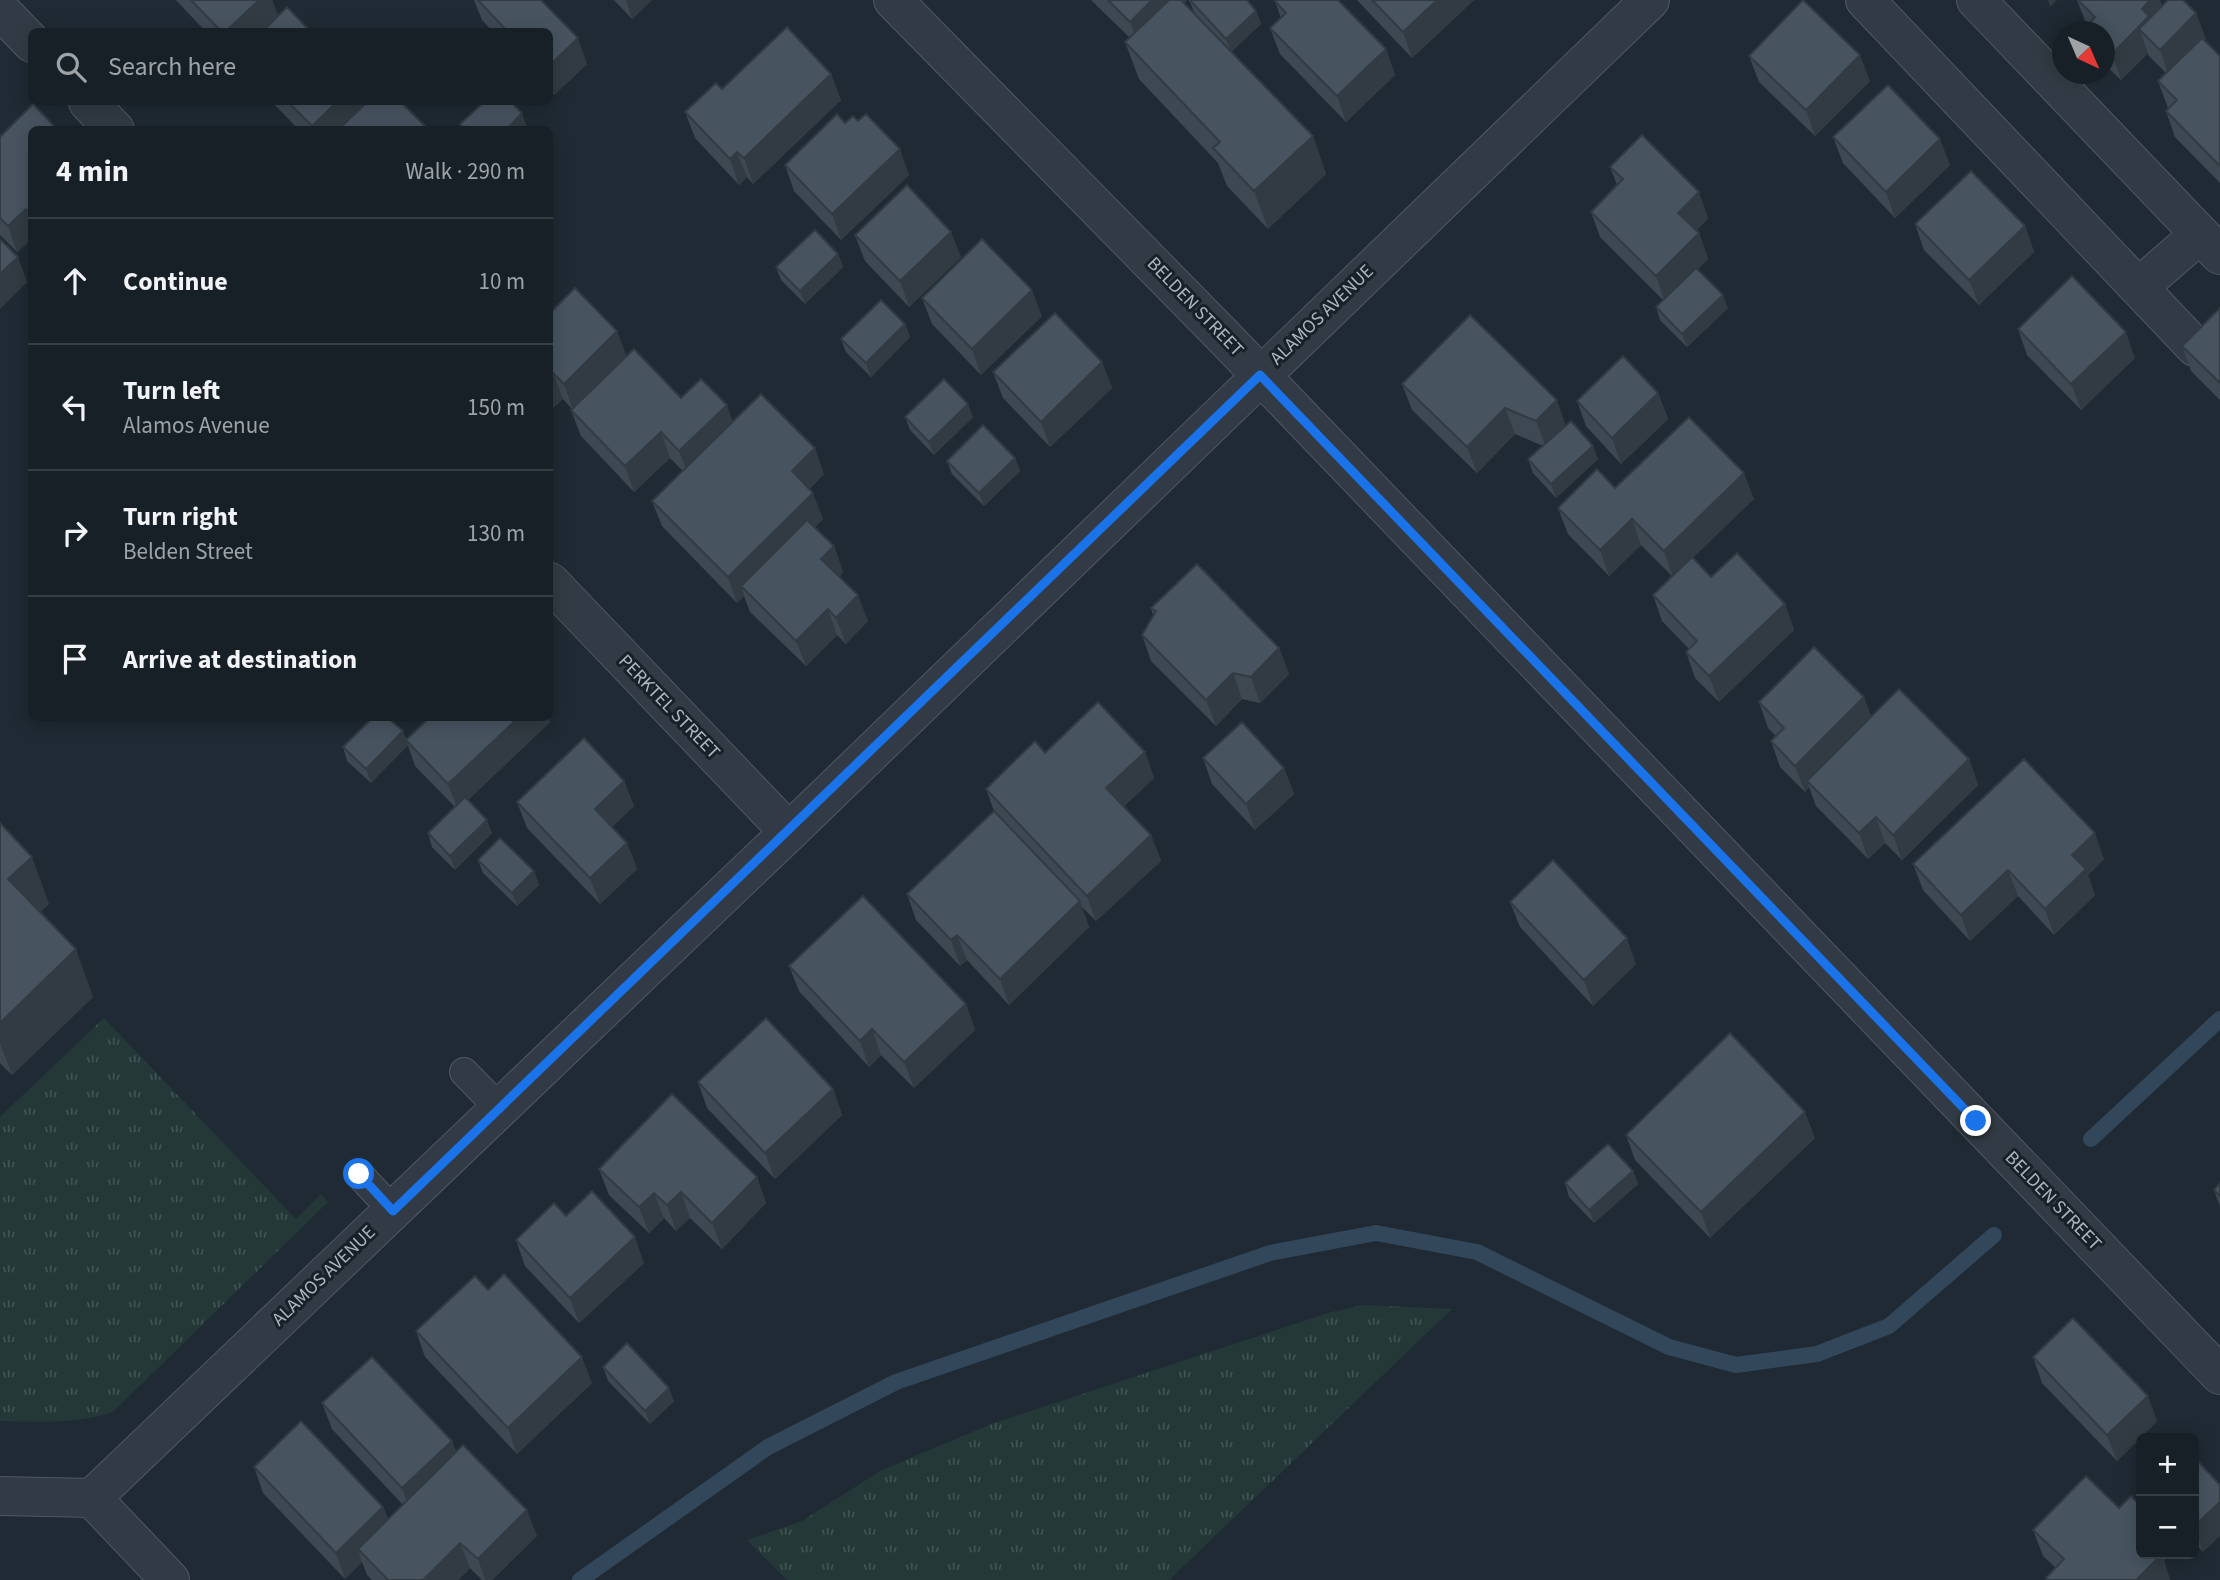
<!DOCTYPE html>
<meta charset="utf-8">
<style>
:root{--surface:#172027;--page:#242d33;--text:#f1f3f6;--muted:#9ea3a7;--line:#363e44}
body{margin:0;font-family:"Source Sans 3",sans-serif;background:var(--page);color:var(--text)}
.controls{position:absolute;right:21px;bottom:21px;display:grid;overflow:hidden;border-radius:10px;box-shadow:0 4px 18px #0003}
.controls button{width:63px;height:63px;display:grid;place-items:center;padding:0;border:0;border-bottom:2px solid var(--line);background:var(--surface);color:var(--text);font:35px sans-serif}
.compass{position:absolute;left:2052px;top:21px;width:63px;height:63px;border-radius:50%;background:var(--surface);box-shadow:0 4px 18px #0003;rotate:136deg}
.stop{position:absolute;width:21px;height:21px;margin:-16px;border:5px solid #1a73e8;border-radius:50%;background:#fff}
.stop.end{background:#1a73e8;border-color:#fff;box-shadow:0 2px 7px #0008}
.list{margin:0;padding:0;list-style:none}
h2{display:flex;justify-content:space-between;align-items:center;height:91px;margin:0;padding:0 28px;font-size:30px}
h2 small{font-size:23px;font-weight:400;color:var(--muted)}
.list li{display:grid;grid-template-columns:46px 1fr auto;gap:21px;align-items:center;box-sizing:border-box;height:126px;padding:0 28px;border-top:2px solid var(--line)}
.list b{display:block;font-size:26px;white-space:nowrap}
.list p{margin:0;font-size:23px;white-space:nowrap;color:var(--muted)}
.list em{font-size:23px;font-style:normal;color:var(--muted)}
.icon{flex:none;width:38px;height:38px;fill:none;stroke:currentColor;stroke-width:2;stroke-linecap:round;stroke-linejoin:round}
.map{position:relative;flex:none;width:2220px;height:1580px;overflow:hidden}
.search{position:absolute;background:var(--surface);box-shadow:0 4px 18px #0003;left:28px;top:28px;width:525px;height:77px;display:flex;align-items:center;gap:18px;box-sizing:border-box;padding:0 24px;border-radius:10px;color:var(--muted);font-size:26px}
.panel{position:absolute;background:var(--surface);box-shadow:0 4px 18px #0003;left:28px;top:126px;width:525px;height:595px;border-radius:10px}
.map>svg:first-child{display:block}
.grass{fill:url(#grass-tufts)}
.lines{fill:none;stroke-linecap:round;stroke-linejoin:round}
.stream{stroke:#33475b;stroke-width:16}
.lane-casing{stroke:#505963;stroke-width:30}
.street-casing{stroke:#505963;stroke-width:40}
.lane{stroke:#323b45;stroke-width:28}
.street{stroke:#323b45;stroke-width:38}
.wall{fill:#3d4853}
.shaded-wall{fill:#323b43}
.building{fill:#475460;stroke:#323b43;stroke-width:2}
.route{stroke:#1a73e8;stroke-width:9}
.labels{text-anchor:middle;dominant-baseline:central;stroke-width:6;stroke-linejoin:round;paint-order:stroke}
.street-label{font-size:19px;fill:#acb6c2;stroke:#182029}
</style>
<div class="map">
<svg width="2220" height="1580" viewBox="0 0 2220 1580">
<defs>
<pattern id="grass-tufts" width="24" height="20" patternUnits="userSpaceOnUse" patternTransform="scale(1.75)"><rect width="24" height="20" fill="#243837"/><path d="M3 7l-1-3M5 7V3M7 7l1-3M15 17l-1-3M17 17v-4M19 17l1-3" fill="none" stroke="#415352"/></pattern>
</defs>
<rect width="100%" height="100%" fill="#1f2a34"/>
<g class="grass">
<path d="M104,1018L296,1219L321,1194L328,1202L113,1412C76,1424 38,1422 0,1421V1117Z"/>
<path d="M1364,1305L1452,1309L1169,1580H787L747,1540L802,1521L880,1471L991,1424L1331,1312Z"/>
</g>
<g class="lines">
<g class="stream">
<path d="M2091,1139L2220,1019"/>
<path d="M580,1580L768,1447L896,1382L1270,1253L1376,1233L1477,1252L1669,1347L1736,1365L1817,1354L1889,1326L1994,1235"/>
</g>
<g class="lane-casing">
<g id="lane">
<path d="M464,1072L499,1108"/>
<path d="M359,1174L393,1211"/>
</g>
</g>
<g class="street-casing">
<g id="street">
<path d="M893,0L1225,338L2220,1375"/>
<path d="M1865,0L2195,347"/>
<path d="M1976,0L2220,255"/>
<path d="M0,10L32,43"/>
<path d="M88,102L115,130"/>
<path d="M2139,287L2200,234"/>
<path d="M550,582L789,832"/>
<path d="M0,1496L92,1498L789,832L1650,0"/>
<path d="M92,1498L170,1580"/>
</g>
</g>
<use href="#lane" class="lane"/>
<use href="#street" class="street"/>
</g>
<g class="wall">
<path d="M176,0H272L278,16L311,32H206Z"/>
<path d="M474,0H541L587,64L554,95L550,90V32H493L482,20Z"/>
<path d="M614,0H652L632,19Z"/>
<path d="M1091,0H1187L1184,3L1209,29L1194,12L1189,0L1256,11L1261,24L1231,52L1313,136L1326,174L1268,229L1227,186L1218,163L1139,79L1125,42L1130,38Z"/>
<path d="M1357,0H1474L1412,58Z"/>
<path d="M2077,0H2160L2162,6L2206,39L2204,41L2220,56V183L2175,137L2166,111L2168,108L2158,81L2166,73L2148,55V53L2121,80L2104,64V32H2086L2085,28L2087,26Z"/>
<path d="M1275,1L1386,49L1395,75L1346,122L1280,54L1270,28L1281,18Z"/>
<path d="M1749,56L1870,81L1815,136L1759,82Z"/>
<path d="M831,74L841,100L753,184L747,177L739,185L695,138L685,112L722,89Z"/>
<path d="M272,102H366L429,130H299Z"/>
<path d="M845,123L909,175L841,240L794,191L785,165Z"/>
<path d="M32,130V239L17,252L0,235V137Z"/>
<path d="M1833,137L1950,165L1895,218L1843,163Z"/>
<path d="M1610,167L1708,218L1696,231L1699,233L1708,259L1698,269L1728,308L1687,347L1660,320L1656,307L1663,300L1600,237L1591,212L1617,185Z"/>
<path d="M1915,224L2025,226L2034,252L1979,305L1924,250Z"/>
<path d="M855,235L961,257L909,307L865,261Z"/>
<path d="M838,254L843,267L805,304L781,280L776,267Z"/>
<path d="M922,298L1042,316L981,375L932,324Z"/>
<path d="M2220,308V400L2191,371L2182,346Z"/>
<path d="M550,313L626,356L681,398L733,422L824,474L809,489L823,519L815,527L834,546L843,572L839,577L868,621L846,644L837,635L806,666L750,612L744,596L737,603L662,526L652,501L683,471L670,458L634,492L581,436L571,410L572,409L563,399L553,408L550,404Z"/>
<path d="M1470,315L1566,425L1598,459L1556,498L1533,473L1528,459L1543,446L1515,434L1477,473L1412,410L1402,384Z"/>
<path d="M905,324L910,337L871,377L846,352L841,339Z"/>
<path d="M2018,329L2135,358L2081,410L2027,355Z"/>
<path d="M1102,362L1112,388L1050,447L1003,398L993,372Z"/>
<path d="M1658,393L1668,419L1621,464L1586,426L1577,401Z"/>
<path d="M905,417H973L934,455L910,430Z"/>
<path d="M1015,458L1020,471L984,506L952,474L947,461Z"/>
<path d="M1615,488L1754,499L1693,557L1711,577L1785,604L1794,630L1719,702L1695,678L1686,652L1689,649L1662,621L1653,595L1672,576L1641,545L1609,576L1568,534L1558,508Z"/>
<path d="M1151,608L1279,648L1289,674L1260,703L1242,699L1216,726L1151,661L1142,635L1153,615Z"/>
<path d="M1759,702L1872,716L1969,759L1978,785L1902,860L1885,843L1868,859L1816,806L1809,787L1805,792L1780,767L1771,741L1776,736L1768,728Z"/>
<path d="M550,722L468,800L492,833L455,870L432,847L428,833L455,807L415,766L406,740Z"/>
<path d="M403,731L408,745L371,783L347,761L343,747Z"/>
<path d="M1145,752L1154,778L1124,806L1151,835L1161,861L1096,921L1081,906L1089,927L1009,1005L967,960L960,966L916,920L907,894L994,811L986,789L1045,753Z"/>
<path d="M1203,758L1284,768L1294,794L1255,830L1212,784Z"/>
<path d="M624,781L634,806L612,827L627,843L637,869L600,904L527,828L517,802Z"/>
<path d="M0,823L49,904L40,912L93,997L12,1075L0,1063Z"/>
<path d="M2104,859L2088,875L2095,895L2054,935L2018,896L1970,941L1923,890L1913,864Z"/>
<path d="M478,860L534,871L539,885L517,906L483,873Z"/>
<path d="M1510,902L1636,964L1593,1006L1520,927Z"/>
<path d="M789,966L966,1004L975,1030L914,1088L881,1055L869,1067L799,991Z"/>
<path d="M698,1082L833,1089L842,1115L775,1179L707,1108Z"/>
<path d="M1626,1135L1815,1138L1710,1238L1635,1160Z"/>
<path d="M599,1169L757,1177L766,1203L722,1249L690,1218L676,1231L664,1218L649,1233L609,1195Z"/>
<path d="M1633,1171L1638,1184L1594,1223L1569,1197L1565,1183Z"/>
<path d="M2220,1183V1207L2214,1190Z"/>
<path d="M516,1240L644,1263L579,1323L525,1266Z"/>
<path d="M488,1290L592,1383L517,1454L425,1357L416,1331Z"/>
<path d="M2033,1357L2157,1421L2117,1461L2042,1383Z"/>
<path d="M603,1367L674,1401L650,1424L608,1381Z"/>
<path d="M322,1403L452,1441L456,1452L537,1536L492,1580H482L470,1568L458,1580H372L367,1575L362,1562L345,1579L263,1493L254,1467L383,1507L388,1519L403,1505L332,1429Z"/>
<path d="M2194,1457L2203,1552L2194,1542Z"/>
<path d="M2033,1530L2141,1554H2171L2164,1561L2170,1580H2047L2046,1578L2056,1568L2043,1556Z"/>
</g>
<g class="shaded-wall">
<path d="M259,0H272L278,17L262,32H225Z"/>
<path d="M626,0H652L632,19Z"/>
<path d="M1152,0H1187L1140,48L1130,22Z"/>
<path d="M1437,0H1474L1412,58L1403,32Z"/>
<path d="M2048,0H2057L2050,7Z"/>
<path d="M2150,0H2160L2167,18L2139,29L2148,53L2121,80L2112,54L2142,9Z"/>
<path d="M1256,11L1261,24L1231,52L1226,39Z"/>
<path d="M2196,13L2206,39L2169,76L2160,50Z"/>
<path d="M578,38L587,64L554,95L550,82V65Z"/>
<path d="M1386,49L1395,75L1346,122L1337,96Z"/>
<path d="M1860,55L1870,81L1815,136L1806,110Z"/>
<path d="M831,74L841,100L753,184L744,158Z"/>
<path d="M337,102H366L368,106L344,130H313L312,126Z"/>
<path d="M522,113L527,127L524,130H506Z"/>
<path d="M1313,136L1326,174L1268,229L1254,191Z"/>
<path d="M1940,139L1950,165L1895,218L1886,192Z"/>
<path d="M900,149L909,175L841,240L832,214Z"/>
<path d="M737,152L747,177L739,185L730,159Z"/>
<path d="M1699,192L1708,218L1688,239L1678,213Z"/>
<path d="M26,209L32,222V239L17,252L8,226Z"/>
<path d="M2025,226L2034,252L1979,305L1969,280Z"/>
<path d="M951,232L961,257L909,307L900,281Z"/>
<path d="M1699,233L1708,259L1665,302L1656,276Z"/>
<path d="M838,254L843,267L805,304L800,291Z"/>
<path d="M18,257L27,282L0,309V274Z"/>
<path d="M1032,290L1042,316L981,375L972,349Z"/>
<path d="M1723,295L1728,308L1687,347L1682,334Z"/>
<path d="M905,324L910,337L871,377L866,363Z"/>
<path d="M617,331L627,357L573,410L564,384Z"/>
<path d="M2126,332L2135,358L2081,410L2071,384Z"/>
<path d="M1102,362L1112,388L1050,447L1041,422Z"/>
<path d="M553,373L563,399L553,408L550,398V376Z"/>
<path d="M1658,393L1668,419L1621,464L1612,438Z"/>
<path d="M1557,400L1566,426L1546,447L1536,421Z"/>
<path d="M968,404L973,417L934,455L929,442Z"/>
<path d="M727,405L736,431L689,477L679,451Z"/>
<path d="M1505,408L1515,434L1477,473L1467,447Z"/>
<path d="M661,432L670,458L634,492L625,466Z"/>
<path d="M1593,446L1598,459L1556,498L1551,484Z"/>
<path d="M815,448L824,474L801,497L792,471Z"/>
<path d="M1015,458L1020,471L984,506L979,493Z"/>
<path d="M1744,473L1754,499L1673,577L1664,551Z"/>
<path d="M813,493L823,519L747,593L741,586L744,596L737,603L728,577Z"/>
<path d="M1632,519L1641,545L1609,576L1600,550Z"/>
<path d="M834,546L843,572L831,585L821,559Z"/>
<path d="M858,595L868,621L846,644L836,618Z"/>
<path d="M1785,604L1794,630L1719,702L1709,676Z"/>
<path d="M828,609L837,635L806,666L796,641Z"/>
<path d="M1279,648L1289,674L1260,703L1251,677Z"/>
<path d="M1233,673L1242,699L1216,726L1206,700Z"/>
<path d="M1864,697L1874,723L1807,781L1809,787L1805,792L1795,766Z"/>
<path d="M518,718H549L550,722L458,810L448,784Z"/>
<path d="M403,731L408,745L371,783L366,769Z"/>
<path d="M1145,752L1154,778L1116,814L1106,788Z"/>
<path d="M1969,759L1978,785L1902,860L1893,835Z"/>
<path d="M1284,768L1294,794L1255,830L1246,804Z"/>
<path d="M624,781L634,806L604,835L595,809Z"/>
<path d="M1876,817L1885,843L1868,859L1859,833Z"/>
<path d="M487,820L492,833L455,870L450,856Z"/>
<path d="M2095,833L2104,859L2088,875L2095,895L2054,935L2045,909L2072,855Z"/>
<path d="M1151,835L1161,861L1096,921L1087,896Z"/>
<path d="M627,843L637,869L600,904L590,878Z"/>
<path d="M32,857L49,904L26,926L8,879Z"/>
<path d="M2008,870L2018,896L1970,941L1961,915Z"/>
<path d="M534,871L539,885L517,906L512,893Z"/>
<path d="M1080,901L1089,927L1009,1005L1000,979Z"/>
<path d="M957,935L967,960L960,966L951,940Z"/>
<path d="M1627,938L1636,964L1593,1006L1584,980Z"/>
<path d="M76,949L93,997L12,1075L0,1043V1023Z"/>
<path d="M966,1004L975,1030L914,1088L904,1062Z"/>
<path d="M872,1029L881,1055L869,1067L860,1041Z"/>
<path d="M833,1089L842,1115L775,1179L765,1153Z"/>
<path d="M1805,1112L1815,1138L1710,1238L1701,1212Z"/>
<path d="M1633,1171L1638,1184L1594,1223L1589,1210Z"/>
<path d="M757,1177L766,1203L722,1249L712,1223Z"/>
<path d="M681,1192L690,1218L676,1231L667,1205Z"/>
<path d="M654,1193L664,1218L649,1233L639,1207Z"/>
<path d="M635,1237L644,1263L579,1323L570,1298Z"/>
<path d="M582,1357L592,1383L517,1454L508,1428Z"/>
<path d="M669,1388L674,1401L650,1424L645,1411Z"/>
<path d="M2148,1396L2157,1421L2117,1461L2107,1435Z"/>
<path d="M452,1441L461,1467L411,1514L402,1488Z"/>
<path d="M2220,1502V1536L2203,1552L2194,1526Z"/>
<path d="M383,1507L393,1533L358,1549L362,1562L345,1579L336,1553Z"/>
<path d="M527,1510L537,1536L492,1580H485L478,1559Z"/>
<path d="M460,1543L470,1568L458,1580H423Z"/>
<path d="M2153,1554H2171L2164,1561L2170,1580H2136Z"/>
</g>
<g class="building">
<path d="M191,0H259L225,32H222Z"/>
<path d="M478,0H541L578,38L550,65V32H508Z"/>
<path d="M1108,0H1152L1130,22Z"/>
<path d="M1169,0H1181L1313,136L1254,191L1213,148L1220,142L1125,42Z"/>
<path d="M1190,0H1247L1256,11L1226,39Z"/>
<path d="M1277,0H1338L1386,49L1337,96L1270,28L1286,13L1275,1Z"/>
<path d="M1372,0H1437L1403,32Z"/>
<path d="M1803,0L1860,55L1806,110L1749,56Z"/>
<path d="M2078,0H2150L2142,9L2149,16L2112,54L2104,47V32H2088L2085,28L2095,17Z"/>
<path d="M2168,0H2183L2196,13L2160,50L2139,29Z"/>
<path d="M287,7L311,32H262Z"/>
<path d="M787,27L831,74L744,158L737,152L730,159L685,112L716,83L722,89Z"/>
<path d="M2202,38L2220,56V164L2219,165L2166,111L2177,100L2158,81Z"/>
<path d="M1888,85L1940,139L1886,192L1833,137Z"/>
<path d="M288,102H337L312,126Z"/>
<path d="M367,102H401L429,130H338Z"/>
<path d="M484,102H511L522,113L506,130H465L460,124Z"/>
<path d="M33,104L58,130H32V214L26,209L8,226L0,218V137Z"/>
<path d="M837,114L845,123L853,116L858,121L866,114L900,149L832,214L785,165Z"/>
<path d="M1642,135L1699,192L1678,213L1699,233L1656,276L1591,212L1623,179L1610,167Z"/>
<path d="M1971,171L2025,226L1969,280L1915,224Z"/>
<path d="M907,185L951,232L900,281L855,235Z"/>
<path d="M815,230L838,254L800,291L776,267Z"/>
<path d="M0,239L18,257L0,274Z"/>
<path d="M982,239L1032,290L972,349L922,298Z"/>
<path d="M1696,268L1723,295L1682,334L1656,307Z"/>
<path d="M2072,276L2126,332L2071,384L2018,329Z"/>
<path d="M575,288L617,331L564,384L553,373L550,376V313Z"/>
<path d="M881,300L905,324L866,363L841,339Z"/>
<path d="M2220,308V383L2182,346Z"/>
<path d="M1055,313L1102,362L1041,422L993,372Z"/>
<path d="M1470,315L1557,400L1536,421L1505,408L1467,447L1402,384Z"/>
<path d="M634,349L681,398L701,379L727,405L679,451L661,432L625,466L571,410Z"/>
<path d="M1623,356L1658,393L1612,438L1577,401Z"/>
<path d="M944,379L968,404L929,442L905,417Z"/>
<path d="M761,394L815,448L792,471L813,493L728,577L652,501Z"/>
<path d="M1689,417L1744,473L1664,551L1632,519L1600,550L1558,508L1597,469L1615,488Z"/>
<path d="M1571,421L1593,446L1551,484L1528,459Z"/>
<path d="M983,425L1015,458L979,493L947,461Z"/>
<path d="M807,520L834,546L821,559L858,595L836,618L828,609L796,641L741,586Z"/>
<path d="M1737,553L1785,604L1709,676L1686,652L1697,641L1653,595L1692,557L1711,577Z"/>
<path d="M1197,564L1279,648L1251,677L1233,673L1206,700L1142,635L1156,611L1151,608Z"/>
<path d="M1814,647L1864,697L1795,766L1771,741L1784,728L1759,702Z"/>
<path d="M1899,689L1969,759L1893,835L1876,817L1859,833L1807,781Z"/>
<path d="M1098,702L1145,752L1106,788L1151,835L1087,896L986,789L1035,741L1045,753Z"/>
<path d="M372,718H388L403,731L366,769L343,747Z"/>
<path d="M429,718H518L448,784L406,740Z"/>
<path d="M1242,722L1284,768L1246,804L1203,758Z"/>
<path d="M584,738L624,781L595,809L627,843L590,878L517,802Z"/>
<path d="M2024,759L2095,833L2072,855L2086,869L2045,909L2008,870L1961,915L1913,864Z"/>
<path d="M465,797L487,820L450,856L428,833Z"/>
<path d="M994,811L1080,901L1000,979L957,935L951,940L907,894Z"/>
<path d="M0,823L32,857L8,879L76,949L0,1023Z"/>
<path d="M500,838L534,871L512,893L478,860Z"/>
<path d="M1553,860L1627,938L1584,980L1510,902Z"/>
<path d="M863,896L966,1004L904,1062L872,1029L860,1041L789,966Z"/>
<path d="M766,1018L833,1089L765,1153L698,1082Z"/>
<path d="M1730,1033L1805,1112L1701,1212L1626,1135Z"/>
<path d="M672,1094L757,1177L712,1223L681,1192L667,1205L654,1193L639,1207L599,1169Z"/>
<path d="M1608,1144L1633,1171L1589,1210L1565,1183Z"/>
<path d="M2220,1183V1196L2214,1190Z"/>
<path d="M592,1191L635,1237L570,1298L516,1240L554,1203L566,1216Z"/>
<path d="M504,1274L582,1357L508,1428L416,1331L475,1276L488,1290Z"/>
<path d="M2073,1318L2148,1396L2107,1435L2033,1357Z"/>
<path d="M627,1343L669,1388L645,1411L603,1367Z"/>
<path d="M372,1357L452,1441L402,1488L322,1403Z"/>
<path d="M301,1421L383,1507L336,1553L254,1467Z"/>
<path d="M463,1445L527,1510L478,1559L460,1543L423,1580H388L358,1549Z"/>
<path d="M2194,1457L2220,1485V1502L2194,1526Z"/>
<path d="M2086,1476L2119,1508L2131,1496L2141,1506V1554L2161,1555L2136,1580H2048L2046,1578L2064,1559L2033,1530Z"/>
</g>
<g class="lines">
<path class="route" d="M359,1174L393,1211L1260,375L1976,1121"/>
</g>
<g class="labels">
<g class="street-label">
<text transform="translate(1195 307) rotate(46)">BELDEN STREET</text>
<text transform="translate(1322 315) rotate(-44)">ALAMOS AVENUE</text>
<text transform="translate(669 707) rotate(46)">PERKTEL STREET</text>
<text transform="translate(2053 1201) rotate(46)">BELDEN STREET</text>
<text transform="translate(324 1276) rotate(-44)">ALAMOS AVENUE</text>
</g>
</g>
</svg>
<div class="controls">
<button>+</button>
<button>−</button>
</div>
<svg class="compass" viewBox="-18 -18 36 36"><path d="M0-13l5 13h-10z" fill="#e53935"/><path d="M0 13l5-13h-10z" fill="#9ea3a7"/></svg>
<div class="stop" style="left:359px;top:1174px"></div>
<div class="stop end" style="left:1976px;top:1121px"></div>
<div class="search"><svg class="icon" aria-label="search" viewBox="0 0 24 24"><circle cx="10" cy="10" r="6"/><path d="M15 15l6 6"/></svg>Search here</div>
<section class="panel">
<h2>4 min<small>Walk · 290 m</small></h2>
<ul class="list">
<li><svg class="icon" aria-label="ahead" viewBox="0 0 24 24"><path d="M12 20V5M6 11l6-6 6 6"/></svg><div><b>Continue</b></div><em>10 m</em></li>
<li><svg class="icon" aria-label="left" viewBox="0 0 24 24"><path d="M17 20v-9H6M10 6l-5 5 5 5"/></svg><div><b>Turn left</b><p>Alamos Avenue</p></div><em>150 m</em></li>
<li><svg class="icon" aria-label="right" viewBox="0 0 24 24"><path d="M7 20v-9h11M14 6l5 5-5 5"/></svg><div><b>Turn right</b><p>Belden Street</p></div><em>130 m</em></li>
<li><svg class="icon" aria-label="arrive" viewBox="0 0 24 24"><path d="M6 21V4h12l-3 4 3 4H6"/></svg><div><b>Arrive at destination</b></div></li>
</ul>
</section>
</div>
